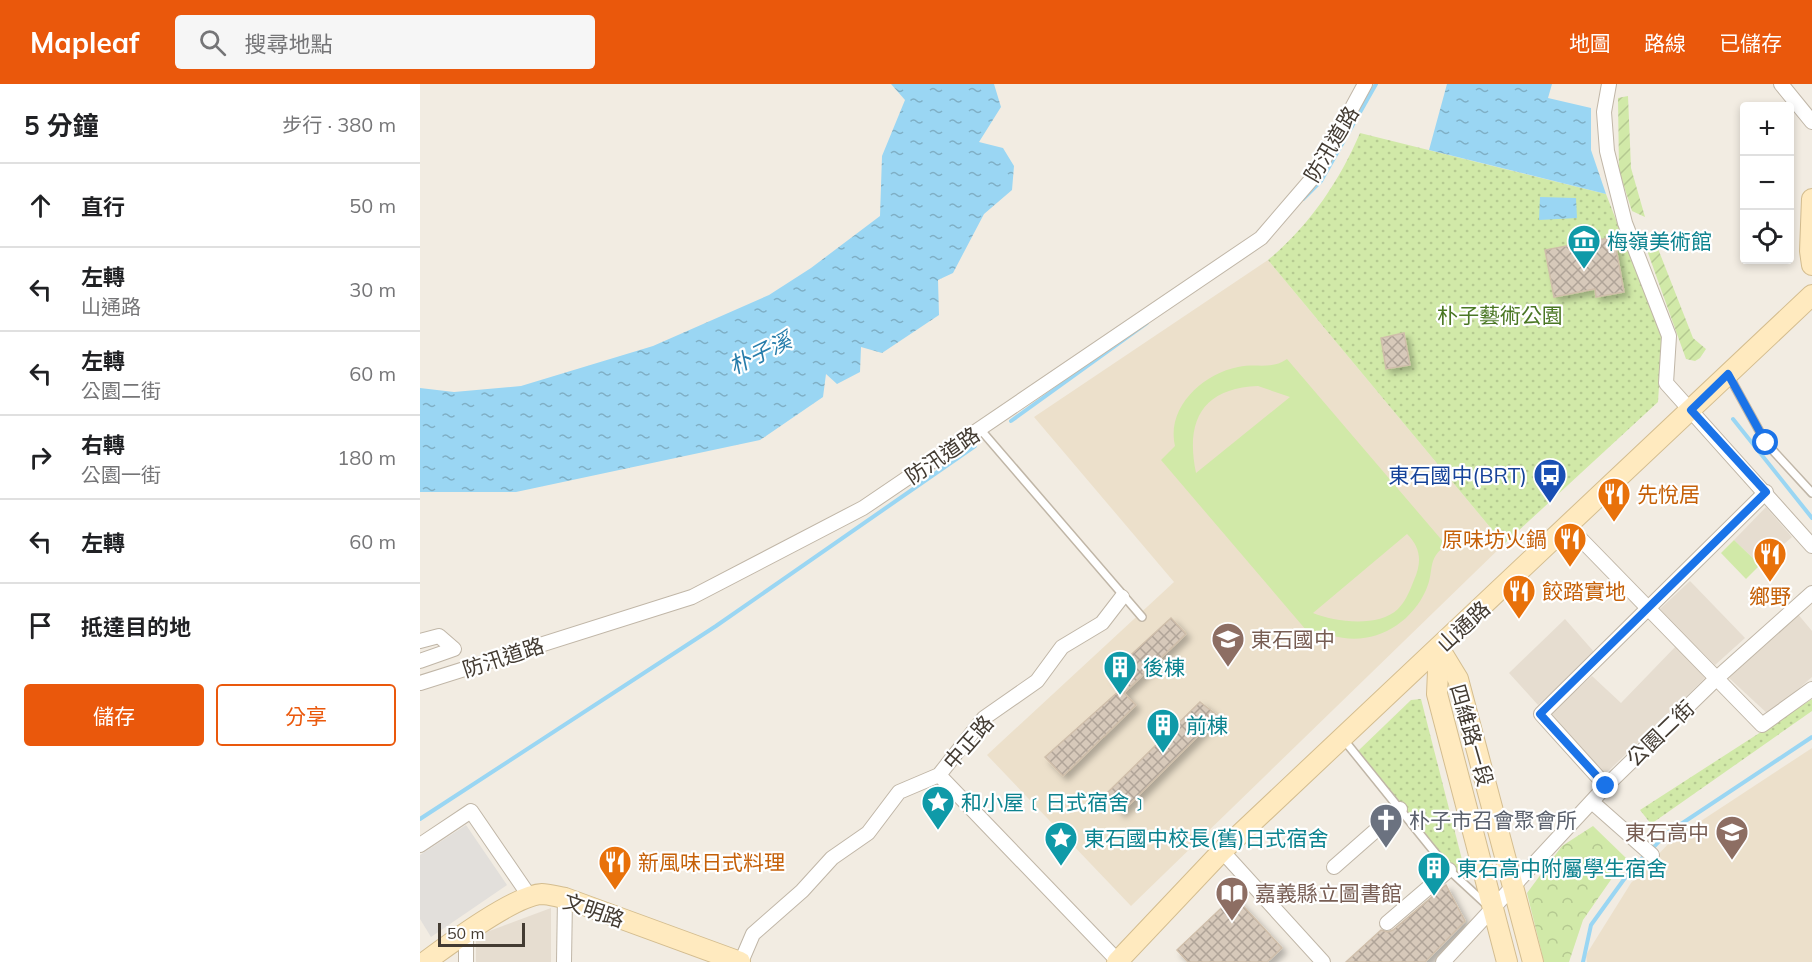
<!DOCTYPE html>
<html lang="zh-TW">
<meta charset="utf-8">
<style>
:root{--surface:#fff;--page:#f6f6f6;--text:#202124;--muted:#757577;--line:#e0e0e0;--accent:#ea580c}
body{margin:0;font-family:Mulish,"Noto Sans TC",sans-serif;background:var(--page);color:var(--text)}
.controls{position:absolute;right:18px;top:18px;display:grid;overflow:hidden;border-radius:6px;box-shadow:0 3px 9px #0003}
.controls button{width:54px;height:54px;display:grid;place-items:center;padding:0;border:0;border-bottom:2px solid var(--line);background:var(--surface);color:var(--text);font:30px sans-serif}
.scale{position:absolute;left:18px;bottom:15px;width:87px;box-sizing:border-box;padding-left:6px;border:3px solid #433b32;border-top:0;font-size:16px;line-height:21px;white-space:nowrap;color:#433b32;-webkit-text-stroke:4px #fff;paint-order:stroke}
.stop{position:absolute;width:18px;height:18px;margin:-14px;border:4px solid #1a73e8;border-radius:50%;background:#fff}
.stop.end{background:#1a73e8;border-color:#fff;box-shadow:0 2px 6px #0008}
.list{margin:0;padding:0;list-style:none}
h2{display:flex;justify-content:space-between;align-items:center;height:78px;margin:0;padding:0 24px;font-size:26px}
h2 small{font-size:20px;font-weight:400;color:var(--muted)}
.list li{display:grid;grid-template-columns:39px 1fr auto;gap:18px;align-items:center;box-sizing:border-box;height:84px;padding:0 24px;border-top:2px solid var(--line)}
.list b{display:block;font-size:22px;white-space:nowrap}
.list p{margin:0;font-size:20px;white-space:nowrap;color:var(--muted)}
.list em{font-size:20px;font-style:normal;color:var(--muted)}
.actions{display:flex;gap:12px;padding:18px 24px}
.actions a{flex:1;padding:14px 0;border:2px solid var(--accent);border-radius:6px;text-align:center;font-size:21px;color:var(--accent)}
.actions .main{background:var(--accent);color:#fff}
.icon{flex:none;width:33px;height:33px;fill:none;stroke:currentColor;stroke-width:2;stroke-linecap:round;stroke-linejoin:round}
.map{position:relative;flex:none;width:1392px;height:878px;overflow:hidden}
header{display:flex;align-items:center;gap:36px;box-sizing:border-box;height:84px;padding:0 30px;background:var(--accent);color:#fff}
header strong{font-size:28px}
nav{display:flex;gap:33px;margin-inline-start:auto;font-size:21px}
.search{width:420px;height:54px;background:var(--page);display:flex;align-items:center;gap:15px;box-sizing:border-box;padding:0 21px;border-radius:6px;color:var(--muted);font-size:22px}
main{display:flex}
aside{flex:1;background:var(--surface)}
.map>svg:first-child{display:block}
.residential{fill:#e6ddd0}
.education{fill:#ece0cb}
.grass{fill:#d1e9a8;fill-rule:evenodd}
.forest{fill:url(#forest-crowns)}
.park{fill:url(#park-dots)}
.garden{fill:url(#garden-furrows)}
.parking{fill:#e2dfdb}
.water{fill:url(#water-ripples)}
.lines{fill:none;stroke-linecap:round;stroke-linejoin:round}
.stream{stroke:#9ad6f3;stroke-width:4}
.building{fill:url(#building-cross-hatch);stroke:#cfbeaa;stroke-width:1.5;filter:url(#shadow)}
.lane-casing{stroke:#c0b6a7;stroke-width:10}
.street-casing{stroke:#c0b6a7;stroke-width:16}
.secondary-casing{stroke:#d4bd8f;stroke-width:22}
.lane{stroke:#fff;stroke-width:7}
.street{stroke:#fff;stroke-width:14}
.secondary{stroke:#ffeabf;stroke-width:20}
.route{stroke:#1a73e8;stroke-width:8}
.labels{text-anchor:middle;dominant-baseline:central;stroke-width:4.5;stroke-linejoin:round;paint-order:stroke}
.street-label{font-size:21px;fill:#433b32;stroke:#fff}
.culture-label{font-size:21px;fill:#0d838f;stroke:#fff;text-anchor:start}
.park-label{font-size:21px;fill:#4a7724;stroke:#fff}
.transit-label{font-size:21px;fill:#164399;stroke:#fff;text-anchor:end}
.food-label{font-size:21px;fill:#c56008;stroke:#fff;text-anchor:start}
.education-label{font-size:21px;fill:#785e54;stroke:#fff;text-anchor:start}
.worship-label{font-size:21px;fill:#5b616d;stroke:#fff;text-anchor:start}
.water-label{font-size:22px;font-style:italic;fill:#277dab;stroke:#fff}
</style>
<header>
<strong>Mapleaf</strong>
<div class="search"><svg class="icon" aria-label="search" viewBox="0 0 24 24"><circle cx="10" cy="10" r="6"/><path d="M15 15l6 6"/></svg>搜尋地點</div>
<nav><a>地圖</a><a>路線</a><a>已儲存</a></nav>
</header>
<main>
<aside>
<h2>5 分鐘<small>步行 · 380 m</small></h2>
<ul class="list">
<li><svg class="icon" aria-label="ahead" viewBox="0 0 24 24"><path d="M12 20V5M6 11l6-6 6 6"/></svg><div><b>直行</b></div><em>50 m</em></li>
<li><svg class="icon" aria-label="left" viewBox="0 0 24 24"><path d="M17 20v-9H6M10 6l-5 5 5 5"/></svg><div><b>左轉</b><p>山通路</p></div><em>30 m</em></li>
<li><svg class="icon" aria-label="left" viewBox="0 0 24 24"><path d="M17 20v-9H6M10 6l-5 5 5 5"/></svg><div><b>左轉</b><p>公園二街</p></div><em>60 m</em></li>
<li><svg class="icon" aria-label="right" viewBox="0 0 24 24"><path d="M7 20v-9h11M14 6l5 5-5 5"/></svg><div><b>右轉</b><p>公園一街</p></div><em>180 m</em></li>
<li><svg class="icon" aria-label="left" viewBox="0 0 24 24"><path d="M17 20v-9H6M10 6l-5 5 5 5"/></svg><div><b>左轉</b></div><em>60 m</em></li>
<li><svg class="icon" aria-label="arrive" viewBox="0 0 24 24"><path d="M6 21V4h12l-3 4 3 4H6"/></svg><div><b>抵達目的地</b></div></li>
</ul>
<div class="actions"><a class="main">儲存</a><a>分享</a></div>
</aside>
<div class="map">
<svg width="1392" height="878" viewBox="0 0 1392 878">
<defs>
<pattern id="forest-crowns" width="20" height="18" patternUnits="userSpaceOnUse" patternTransform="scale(1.5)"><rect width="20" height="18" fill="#d1e9a8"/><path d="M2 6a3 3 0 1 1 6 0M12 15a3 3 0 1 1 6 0" fill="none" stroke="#b5c991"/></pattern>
<pattern id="park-dots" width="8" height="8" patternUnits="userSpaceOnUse" patternTransform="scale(1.5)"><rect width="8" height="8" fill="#d1e9a8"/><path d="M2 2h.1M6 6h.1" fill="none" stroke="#b5c991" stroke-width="1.8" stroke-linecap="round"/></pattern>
<pattern id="garden-furrows" width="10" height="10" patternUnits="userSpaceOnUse" patternTransform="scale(1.5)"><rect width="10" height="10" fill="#d1e9a8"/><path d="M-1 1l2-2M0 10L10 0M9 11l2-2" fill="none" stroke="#b5c991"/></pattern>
<pattern id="water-ripples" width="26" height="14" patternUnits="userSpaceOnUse" patternTransform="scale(1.5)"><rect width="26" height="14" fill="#9ad6f3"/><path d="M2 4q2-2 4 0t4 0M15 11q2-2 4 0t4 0" fill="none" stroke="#7fafc5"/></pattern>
<pattern id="building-cross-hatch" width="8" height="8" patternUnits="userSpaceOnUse" patternTransform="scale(1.5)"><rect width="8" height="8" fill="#d7c9ba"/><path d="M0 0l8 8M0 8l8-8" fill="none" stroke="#b0a498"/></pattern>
<filter id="shadow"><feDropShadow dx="4.5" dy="4.5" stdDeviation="3" flood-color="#0004"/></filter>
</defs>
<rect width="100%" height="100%" fill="#f2ece2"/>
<g class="residential">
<path d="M1346,423L1372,453L1340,481L1314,456Z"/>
<path d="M1270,497L1325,554L1295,581L1240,525Z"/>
<path d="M1377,529L1392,547V593L1349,631L1309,594Z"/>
<path d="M1145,535L1175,569L1118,621L1089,589Z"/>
<path d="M1258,560L1285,594L1184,691L1129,631L1172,592L1201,619Z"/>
<path d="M131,824V878H56V852Z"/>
</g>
<g class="education">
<path d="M848,176L1084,460L711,822L567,671L754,498L614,333Z"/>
<path d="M1392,664V878H1167L1166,871L1211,799L1252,756Z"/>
</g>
<g class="grass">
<path d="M867,275L1026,461C1006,476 1015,486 1006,506C990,542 950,564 911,551L898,560L741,376L755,362C746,324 782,290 818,283C836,279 852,286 867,275ZM838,302L870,313L776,389C765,336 783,304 838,302ZM987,450C1001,464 1002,478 994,496C990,506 986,517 978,525C958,544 915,538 893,529Z"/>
<path d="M1314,456L1340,481L1326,495L1301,469Z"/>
</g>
<path class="forest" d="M1173,742L1206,774L1163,836L1149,878H1124L1107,809L1142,762Z"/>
<g class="park">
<path d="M940,49L1186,110L1242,254L1238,318L1084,460L848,176C889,142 919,98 940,49Z"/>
<path d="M1001,615L1049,803L938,667L991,616Z"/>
<path d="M1392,615V627L1231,740L1220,726Z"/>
</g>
<g class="garden">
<path d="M1208,12L1211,84L1225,133L1212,127L1199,87L1198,14Z"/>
<path d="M1235,157L1273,254L1286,265L1280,274L1275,277L1266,275L1228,169Z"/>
</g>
<path class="parking" d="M46,741L87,801L11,853L0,835V771Z"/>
<g class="water">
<path d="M471,0H574L581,23L559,58L583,64L594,82L592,106L564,130L533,189L518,196L519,231L462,269L441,263L440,288L417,300L406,290L403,313L340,356L96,408H0V304L34,308L101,302L233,262L349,211L391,184L460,132L462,72L485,16Z"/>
<path d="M1027,0H1132L1128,14L1171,24V66L1186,110L1009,66Z"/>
<path d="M1120,113L1156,114L1157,134L1119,136Z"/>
</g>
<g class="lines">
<g class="stream">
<path d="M883,115L901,97L956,0"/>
<path d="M1313,335L1392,434"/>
<path d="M591,337L727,239"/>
<path d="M0,735L296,542L555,362"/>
<path d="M1231,766L1246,750L1392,653"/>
<path d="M1163,878L1171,841L1210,787L1225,771"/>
</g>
</g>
<g class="building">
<path d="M1194,153L1204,208L1176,213L1175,205L1134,213L1125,166Z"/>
<path d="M984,249L990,281L966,285L961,254Z"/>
<path d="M751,534L766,550L704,609L716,621L643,692L625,673L700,606L689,591Z"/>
<path d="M780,618L798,632L701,729L688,708Z"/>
<path d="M1026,801L1045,837L1005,878H926L961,846L968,848L973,846Z"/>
<path d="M814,812L862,864L847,878H768L757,866Z"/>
</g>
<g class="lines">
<g class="lane-casing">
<g id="lane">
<path d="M1309,292L1346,359L1392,409"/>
<path d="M560,345L722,533"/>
<path d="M924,656L1029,786L1068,822"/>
</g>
</g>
<g class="street-casing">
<g id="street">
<path d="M1189,0L1184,28L1187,67L1205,139L1249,252L1246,299L1392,462"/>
<path d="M1361,0L1392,38"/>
<path d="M1148,442L1342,641L1392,605"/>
<path d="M0,557L19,552L34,565L0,577"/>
<path d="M0,599L272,513L443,424L841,154L896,90L945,0"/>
<path d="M519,691L698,877"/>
<path d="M1186,702L1121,630L1346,408"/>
<path d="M1172,718L1232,771"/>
<path d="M0,761L51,727L110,813"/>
<path d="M802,767L903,878"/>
<path d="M914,783L980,725"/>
<path d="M967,839L1029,786"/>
<path d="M46,878V848"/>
<path d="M144,878L145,814"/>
<path d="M321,878L333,850L382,807L412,774L448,749L479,708L519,691L564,634L617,597L642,563L682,539L702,513"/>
<path d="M1023,878L1186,702L1297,594L1392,509"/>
</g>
</g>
<g class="secondary-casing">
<g id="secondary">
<path d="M1392,115L1390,167L1392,181"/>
<path d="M1019,564L1038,595L1113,878"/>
<path d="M1019,564L1017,610L1087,878"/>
<path d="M5,878C28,861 95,811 122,810C129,810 138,813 145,814L320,878"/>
<path d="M697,878L802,767L1392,211"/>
</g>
</g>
<use href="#lane" class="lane"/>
<use href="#street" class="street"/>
<use href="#secondary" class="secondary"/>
</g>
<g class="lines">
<path class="route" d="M1186,702L1120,630L1346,408L1271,326L1308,290L1346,359"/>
</g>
<defs>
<g id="museum-pin" transform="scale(1.725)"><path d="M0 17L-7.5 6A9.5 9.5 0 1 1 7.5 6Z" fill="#0f9aa8" stroke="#fff"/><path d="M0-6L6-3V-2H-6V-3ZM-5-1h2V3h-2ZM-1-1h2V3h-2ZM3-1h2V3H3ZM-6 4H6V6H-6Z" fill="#fff"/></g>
<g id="bus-pin" transform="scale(1.725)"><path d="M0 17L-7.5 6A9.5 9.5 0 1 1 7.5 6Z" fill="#1a4fb4" stroke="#fff"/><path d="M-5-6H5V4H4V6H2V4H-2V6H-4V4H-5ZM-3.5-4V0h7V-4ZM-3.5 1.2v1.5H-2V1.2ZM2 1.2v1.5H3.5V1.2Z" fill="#fff"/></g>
<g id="restaurant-pin" transform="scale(1.725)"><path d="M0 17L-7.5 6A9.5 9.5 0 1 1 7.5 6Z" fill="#e8710a" stroke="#fff"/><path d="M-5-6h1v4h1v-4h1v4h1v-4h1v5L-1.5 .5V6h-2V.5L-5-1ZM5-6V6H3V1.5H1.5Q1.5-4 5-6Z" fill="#fff"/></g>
<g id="school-pin" transform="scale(1.725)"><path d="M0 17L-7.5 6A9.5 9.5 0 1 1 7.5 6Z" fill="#8d6e63" stroke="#fff"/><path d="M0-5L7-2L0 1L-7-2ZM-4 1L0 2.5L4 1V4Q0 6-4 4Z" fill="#fff"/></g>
<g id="building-pin" transform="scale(1.725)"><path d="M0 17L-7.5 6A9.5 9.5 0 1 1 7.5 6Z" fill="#0f9aa8" stroke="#fff"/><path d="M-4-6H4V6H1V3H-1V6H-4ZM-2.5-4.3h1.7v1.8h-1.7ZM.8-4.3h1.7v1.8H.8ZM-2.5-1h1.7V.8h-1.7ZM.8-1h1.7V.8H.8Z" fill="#fff"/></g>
<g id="sight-pin" transform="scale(1.725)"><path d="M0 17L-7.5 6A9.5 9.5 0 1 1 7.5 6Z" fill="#0f9aa8" stroke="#fff"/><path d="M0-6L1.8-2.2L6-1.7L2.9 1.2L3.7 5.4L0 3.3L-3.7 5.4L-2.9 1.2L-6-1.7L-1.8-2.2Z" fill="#fff"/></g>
<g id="church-pin" transform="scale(1.725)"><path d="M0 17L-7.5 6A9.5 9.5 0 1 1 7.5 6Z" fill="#6b7280" stroke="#fff"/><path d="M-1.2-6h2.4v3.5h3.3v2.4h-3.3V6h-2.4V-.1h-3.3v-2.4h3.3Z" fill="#fff"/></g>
<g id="library-pin" transform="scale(1.725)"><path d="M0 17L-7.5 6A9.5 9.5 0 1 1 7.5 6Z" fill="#8d6e63" stroke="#fff"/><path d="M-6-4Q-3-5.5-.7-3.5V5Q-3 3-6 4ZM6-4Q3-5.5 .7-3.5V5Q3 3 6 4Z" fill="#fff"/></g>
</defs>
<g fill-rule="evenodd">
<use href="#museum-pin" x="1164" y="157"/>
<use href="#bus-pin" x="1130" y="391"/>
<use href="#restaurant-pin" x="1194" y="410"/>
<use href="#restaurant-pin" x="1150" y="455"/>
<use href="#restaurant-pin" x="1350" y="470"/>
<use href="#restaurant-pin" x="1099" y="507"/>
<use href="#school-pin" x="808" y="555"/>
<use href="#building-pin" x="700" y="583"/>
<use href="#building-pin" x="743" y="641"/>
<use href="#sight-pin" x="518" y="718"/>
<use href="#church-pin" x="966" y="736"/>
<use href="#school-pin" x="1312" y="748"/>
<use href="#sight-pin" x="641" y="754"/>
<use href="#restaurant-pin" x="195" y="778"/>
<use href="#building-pin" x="1014" y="784"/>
<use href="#library-pin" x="812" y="809"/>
</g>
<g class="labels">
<g class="street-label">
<text transform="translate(911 60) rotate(-59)">防汛道路</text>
<text transform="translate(522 371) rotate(-34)">防汛道路</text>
<text transform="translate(1043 542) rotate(-43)">山通路</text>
<text transform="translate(83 573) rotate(-18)">防汛道路</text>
<text transform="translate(1240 649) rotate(-44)">公園二街</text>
<text transform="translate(1052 651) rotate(74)">四維路一段</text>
<text transform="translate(548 658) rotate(-49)">中正路</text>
<text transform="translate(174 826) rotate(19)">文明路</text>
</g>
<g class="culture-label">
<text x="1187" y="157">梅嶺美術館</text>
<text x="723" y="583">後棟</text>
<text x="766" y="641">前棟</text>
<text x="541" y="718">和小屋﹝日式宿舍﹞</text>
<text x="664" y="754">東石國中校長(舊)日式宿舍</text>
<text x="1037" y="784">東石高中附屬學生宿舍</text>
</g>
<g class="park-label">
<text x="1080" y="231">朴子藝術公園</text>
</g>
<g class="transit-label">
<text x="1107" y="391">東石國中(BRT)</text>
</g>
<g class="food-label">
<text x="1217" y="410">先悅居</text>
<text x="1127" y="455" text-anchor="end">原味坊火鍋</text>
<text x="1122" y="507">餃踏實地</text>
<text x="1350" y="512" text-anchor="middle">鄉野</text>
<text x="218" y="778">新風味日式料理</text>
</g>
<g class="education-label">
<text x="831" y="555">東石國中</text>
<text x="1289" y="748" text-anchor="end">東石高中</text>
<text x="835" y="809">嘉義縣立圖書館</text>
</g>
<g class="worship-label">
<text x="989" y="736">朴子市召會聚會所</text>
</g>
<g class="water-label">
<text transform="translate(340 269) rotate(-26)">朴子溪</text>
</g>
</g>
</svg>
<div class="controls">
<button>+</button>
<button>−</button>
<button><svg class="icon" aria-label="locate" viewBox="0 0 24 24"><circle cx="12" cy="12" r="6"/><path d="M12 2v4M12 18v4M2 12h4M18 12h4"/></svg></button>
</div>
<div class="scale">50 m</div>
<div class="stop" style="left:1346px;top:359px"></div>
<div class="stop end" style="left:1186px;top:702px"></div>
</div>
</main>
